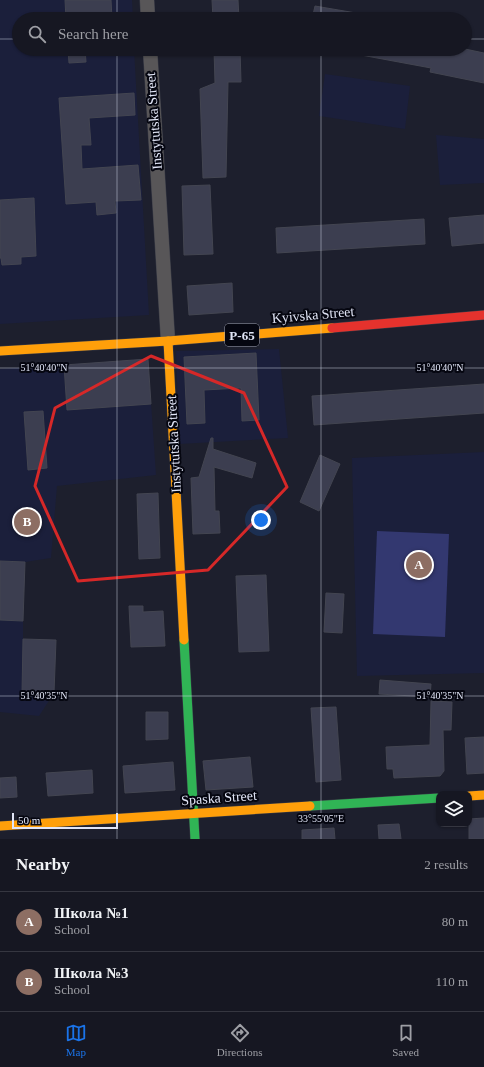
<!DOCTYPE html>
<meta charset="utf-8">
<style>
:root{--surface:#161722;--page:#23242f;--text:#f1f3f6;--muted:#9e9fa5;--line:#353640;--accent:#1a73e8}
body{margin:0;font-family:"Times New Roman",serif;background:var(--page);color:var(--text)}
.controls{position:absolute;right:12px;bottom:12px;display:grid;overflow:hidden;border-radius:8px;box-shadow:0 1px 3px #0004}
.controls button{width:36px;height:36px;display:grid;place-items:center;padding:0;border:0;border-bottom:1px solid var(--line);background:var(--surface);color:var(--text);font:20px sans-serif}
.scale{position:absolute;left:12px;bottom:10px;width:106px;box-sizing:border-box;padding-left:4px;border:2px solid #e1e5f6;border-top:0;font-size:11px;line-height:14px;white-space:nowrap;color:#e1e5f6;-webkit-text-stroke:3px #050610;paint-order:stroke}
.you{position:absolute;left:261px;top:520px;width:14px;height:14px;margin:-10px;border:3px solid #fff;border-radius:50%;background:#1a73e8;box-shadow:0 0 0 6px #1a73e833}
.badge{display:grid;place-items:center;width:26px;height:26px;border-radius:50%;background:var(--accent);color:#fff;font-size:13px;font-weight:700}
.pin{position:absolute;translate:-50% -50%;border:2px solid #fff;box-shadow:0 1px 4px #0006}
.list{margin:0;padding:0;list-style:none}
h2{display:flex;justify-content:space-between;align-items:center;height:52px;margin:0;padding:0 16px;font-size:17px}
h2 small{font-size:13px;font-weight:400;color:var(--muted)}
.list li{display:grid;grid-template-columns:26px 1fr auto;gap:12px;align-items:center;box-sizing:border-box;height:60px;padding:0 16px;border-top:1px solid var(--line)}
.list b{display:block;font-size:15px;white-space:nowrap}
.list p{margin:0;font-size:13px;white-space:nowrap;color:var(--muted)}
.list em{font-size:13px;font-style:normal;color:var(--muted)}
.icon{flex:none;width:22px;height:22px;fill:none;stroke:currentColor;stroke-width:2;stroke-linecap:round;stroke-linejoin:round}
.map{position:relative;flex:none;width:484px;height:839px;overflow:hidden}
.search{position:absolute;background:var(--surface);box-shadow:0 1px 3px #0004;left:12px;right:12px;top:12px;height:44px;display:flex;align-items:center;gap:10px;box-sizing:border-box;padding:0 14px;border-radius:22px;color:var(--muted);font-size:15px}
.sheet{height:172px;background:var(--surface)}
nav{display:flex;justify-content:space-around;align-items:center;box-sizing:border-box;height:56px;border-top:1px solid var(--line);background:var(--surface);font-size:11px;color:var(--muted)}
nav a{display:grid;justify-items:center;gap:2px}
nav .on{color:var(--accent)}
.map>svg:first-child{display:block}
.built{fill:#1b1f3b}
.green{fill:#333870}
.building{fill:#3c3e50;stroke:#434551}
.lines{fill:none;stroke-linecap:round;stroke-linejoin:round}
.street-casing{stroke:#3a3c47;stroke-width:15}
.fast-casing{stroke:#3a3c47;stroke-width:10}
.slow-casing{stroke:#3a3c47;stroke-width:10}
.jam-casing{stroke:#3a3c47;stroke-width:10}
.street{stroke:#585658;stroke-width:14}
.fast{stroke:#30b455;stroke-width:9}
.slow{stroke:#ff9f0a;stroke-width:9}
.jam{stroke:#e5322d;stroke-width:9}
.marked{fill:none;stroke:#d62828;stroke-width:3;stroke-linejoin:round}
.ticks{fill:none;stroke:#e1e5f6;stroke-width:1;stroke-opacity:0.45}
.labels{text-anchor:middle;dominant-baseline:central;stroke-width:4;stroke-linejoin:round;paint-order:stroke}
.shield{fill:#050610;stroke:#9fa2b1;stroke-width:1}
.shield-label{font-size:13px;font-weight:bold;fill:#e1e5f6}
.street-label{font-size:14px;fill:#e1e5f6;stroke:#050610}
.ticks-label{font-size:10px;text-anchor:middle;fill:#e1e5f6;stroke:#050610;stroke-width:4;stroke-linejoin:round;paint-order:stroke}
</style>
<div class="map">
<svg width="484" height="839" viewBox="0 0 484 839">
<rect width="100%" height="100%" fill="#1d1f2d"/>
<g class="built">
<path d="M0,0H132L133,19H19V49H134L149,315L0,324Z"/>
<path d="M325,74L410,86L405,129L319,116Z"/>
<path d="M436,135L484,139V183L440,185Z"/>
<path d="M279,349L288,438L179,444L176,351Z"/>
<path d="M148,359L156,475L57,486L51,558L25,562L23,621V639L56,640L54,693L39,716L0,712V369Z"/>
<path d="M484,452V673L357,676L352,458Z"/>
</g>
<path class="green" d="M377,531L449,534L445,637L373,634Z"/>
<g class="building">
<path d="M65,0H111L112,19H66Z"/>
<path d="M212,0H238L239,19H213Z"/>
<path d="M315,6L356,13V19H312Z"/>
<path d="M68,49H85L86,62L69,63Z"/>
<path d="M214,49H240L241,82H228L226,177L203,178L200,89L215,83Z"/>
<path d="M361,49H465L484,53V83L430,72L431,68L361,55Z"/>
<path d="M134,93L135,115L89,118L91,145H81L82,169L138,165L141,200L115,201L116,213L97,215L96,202L66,204L59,98Z"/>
<path d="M210,185L213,254L184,255L182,186Z"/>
<path d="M34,198L36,256L21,257V264L2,265L1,258H0V200Z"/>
<path d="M484,215V243L452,246L449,218Z"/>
<path d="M424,219L425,244L277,253L276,228Z"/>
<path d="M232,283L233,312L189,315L187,286Z"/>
<path d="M256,353L259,420L242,421L241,388L204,390L205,423L187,424L184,357Z"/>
<path d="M148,359L151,404L67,410L64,365Z"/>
<path d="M484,384V413L314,425L312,396Z"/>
<path d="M43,411L47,468L28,470L24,412Z"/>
<path d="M211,438H213V449L256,463L252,478L214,467L215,511H219L220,533L193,534L191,478L199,477Z"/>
<path d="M320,455L340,464L319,511L300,502Z"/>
<path d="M158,493L160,558L139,559L137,494Z"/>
<path d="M0,561L25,562L23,621L0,620Z"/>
<path d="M266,575L269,651L239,652L236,576Z"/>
<path d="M326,593L344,594L342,633L324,632Z"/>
<path d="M129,606H143V612L163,611L165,646L131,647Z"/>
<path d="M23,639L56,640L54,693H22Z"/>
<path d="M380,680L431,684L430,697L379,694Z"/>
<path d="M431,701L452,702L451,730H443L444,771L440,776L394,778L393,769H387L386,747L430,745Z"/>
<path d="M336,707L341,780L316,782L311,708Z"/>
<path d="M146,712H168V739L146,740Z"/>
<path d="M484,737V773L467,774L465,738Z"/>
<path d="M250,757L253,787L206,790L203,761Z"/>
<path d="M173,762L175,790L125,793L123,766Z"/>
<path d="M92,770L93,793L48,796L46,773Z"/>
<path d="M16,777L17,797L0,798V778Z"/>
<path d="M484,818V839H469V819Z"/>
<path d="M399,824L401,839H379L378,825Z"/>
<path d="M334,828L335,839H302V830Z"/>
</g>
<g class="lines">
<g class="street-casing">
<g id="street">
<path d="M147,0L148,19"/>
<path d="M150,49L168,341"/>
</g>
</g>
<g class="fast-casing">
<g id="fast">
<path d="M184,640L195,839"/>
<path d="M310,806L439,798"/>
</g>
</g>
<g class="slow-casing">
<g id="slow">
<path d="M168,341L184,640"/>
<path d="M0,351L168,341L332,328"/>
<path d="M469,796L484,795"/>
<path d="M0,826L310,806"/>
</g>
</g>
<g class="jam-casing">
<path id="jam" d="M332,328L484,315"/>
</g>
<use href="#street" class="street"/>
<use href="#fast" class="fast"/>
<use href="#slow" class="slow"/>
<use href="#jam" class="jam"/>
</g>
<path class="marked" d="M151,356L244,393L287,487L208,570L78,581L35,486L55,408Z"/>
<path class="ticks" d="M117,0V19M321,0V19M0,39H19M465,39H484M117,49V839M321,49V839M0,368H484M0,696H484"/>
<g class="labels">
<rect class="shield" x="225" y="324" width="34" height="22" rx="3"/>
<g class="shield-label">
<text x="242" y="335">Р-65</text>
</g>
<g class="street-label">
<text transform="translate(154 121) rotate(-94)">Instytutska Street</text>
<text transform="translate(313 315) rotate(-5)">Kyivska Street</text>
<text transform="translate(174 444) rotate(-93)">Instytutska Street</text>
<text transform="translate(219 798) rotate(-4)">Spaska Street</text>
</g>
</g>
<g class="ticks-label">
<text x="44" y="371">51°40'40"N</text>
<text x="440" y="371">51°40'40"N</text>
<text x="44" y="699">51°40'35"N</text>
<text x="440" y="699">51°40'35"N</text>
<text x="321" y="822">33°55'05"E</text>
</g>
</svg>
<div class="controls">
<button><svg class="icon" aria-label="layers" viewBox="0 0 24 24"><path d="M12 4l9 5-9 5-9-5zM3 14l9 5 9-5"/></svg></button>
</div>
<div class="scale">50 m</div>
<div class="you"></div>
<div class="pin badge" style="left:419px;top:565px;background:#8d6e63">A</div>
<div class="pin badge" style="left:27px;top:522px;background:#8d6e63">B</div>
<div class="search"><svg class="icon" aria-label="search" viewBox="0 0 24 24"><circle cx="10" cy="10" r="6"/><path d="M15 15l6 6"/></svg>Search here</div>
</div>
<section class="sheet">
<h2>Nearby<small>2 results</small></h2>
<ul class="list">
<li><span class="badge" style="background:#8d6e63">A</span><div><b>Школа №1</b><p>School</p></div><em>80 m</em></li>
<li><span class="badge" style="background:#8d6e63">B</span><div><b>Школа №3</b><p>School</p></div><em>110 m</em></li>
</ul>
</section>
<nav>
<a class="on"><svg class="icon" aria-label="map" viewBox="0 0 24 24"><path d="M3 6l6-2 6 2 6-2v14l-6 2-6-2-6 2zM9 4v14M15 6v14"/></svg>Map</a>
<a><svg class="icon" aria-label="directions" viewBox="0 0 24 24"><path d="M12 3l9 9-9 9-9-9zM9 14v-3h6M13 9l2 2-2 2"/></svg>Directions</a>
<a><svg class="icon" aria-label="saved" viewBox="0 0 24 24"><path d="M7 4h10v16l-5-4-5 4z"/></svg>Saved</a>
</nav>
